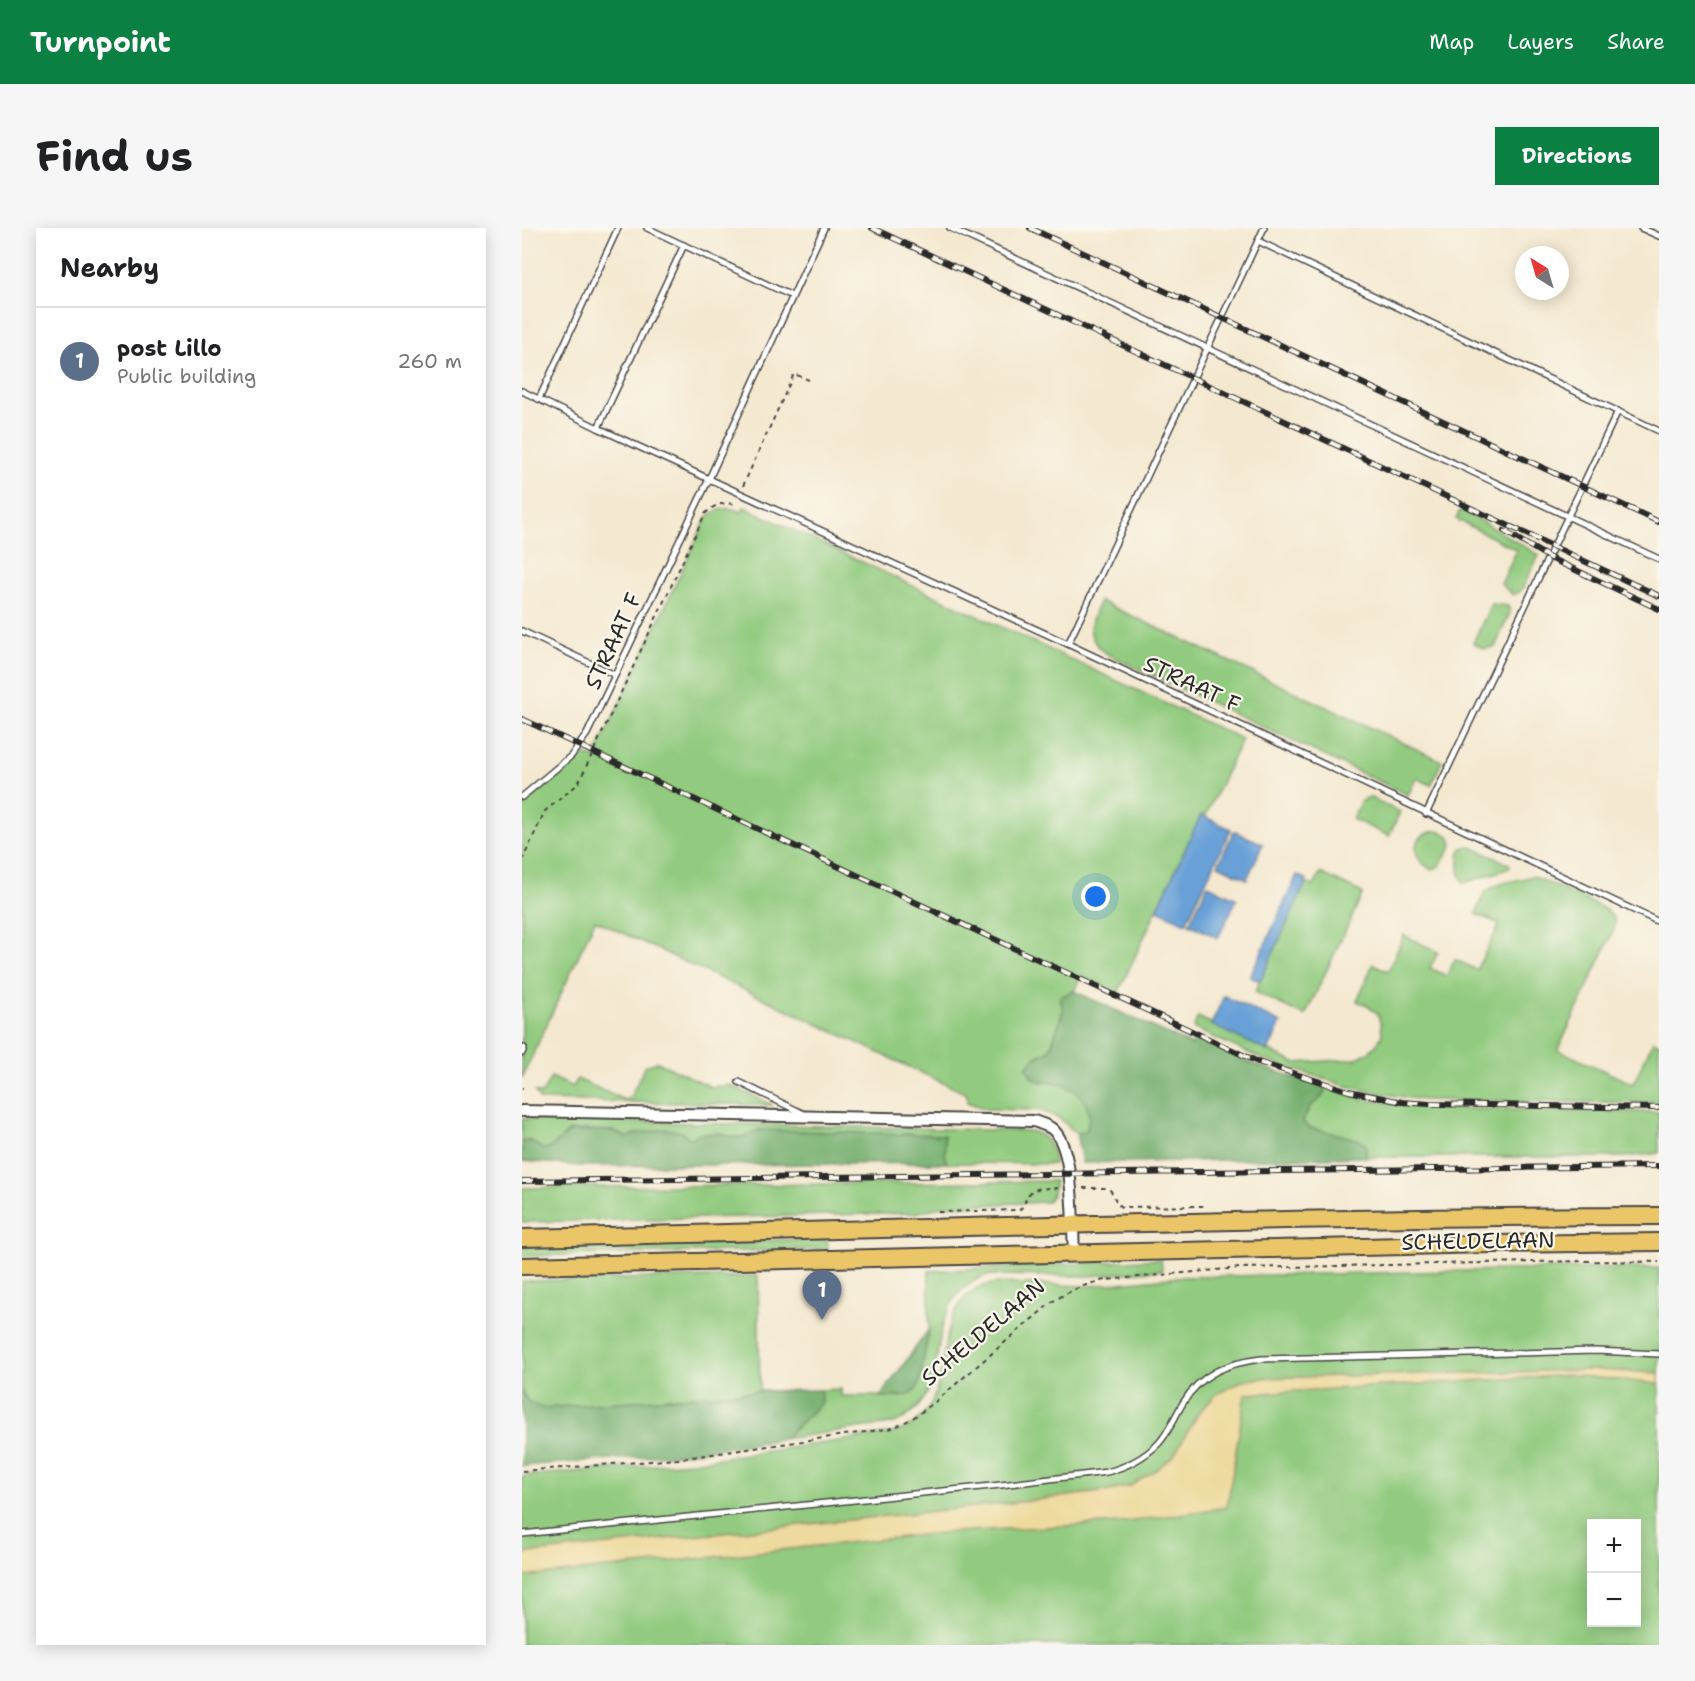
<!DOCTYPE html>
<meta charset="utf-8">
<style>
:root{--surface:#fff;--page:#f6f6f6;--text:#202124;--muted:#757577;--line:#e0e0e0;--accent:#0b8043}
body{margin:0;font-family:"Shantell Sans",sans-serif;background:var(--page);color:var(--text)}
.controls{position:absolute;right:18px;bottom:18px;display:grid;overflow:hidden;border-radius:0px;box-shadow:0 3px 15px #0003}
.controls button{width:54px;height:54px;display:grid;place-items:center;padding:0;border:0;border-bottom:2px solid var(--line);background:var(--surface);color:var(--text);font:30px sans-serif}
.compass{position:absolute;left:993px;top:18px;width:54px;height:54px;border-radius:50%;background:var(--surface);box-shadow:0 3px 15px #0003;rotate:323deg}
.you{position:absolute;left:574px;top:669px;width:21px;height:21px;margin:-15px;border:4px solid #fff;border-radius:50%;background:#1a73e8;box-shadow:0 0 0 9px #1a73e833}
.badge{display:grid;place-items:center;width:39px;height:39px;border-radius:50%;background:var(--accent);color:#fff;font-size:20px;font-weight:700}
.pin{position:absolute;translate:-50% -50px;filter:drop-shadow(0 2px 3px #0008)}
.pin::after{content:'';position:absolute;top:32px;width:21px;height:18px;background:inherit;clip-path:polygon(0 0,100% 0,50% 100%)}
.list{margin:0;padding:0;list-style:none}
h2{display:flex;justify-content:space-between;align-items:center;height:78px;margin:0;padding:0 24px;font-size:26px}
h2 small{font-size:20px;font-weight:400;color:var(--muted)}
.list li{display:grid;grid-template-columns:39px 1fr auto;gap:18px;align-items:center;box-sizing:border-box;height:108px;padding:0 24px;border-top:2px solid var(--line)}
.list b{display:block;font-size:22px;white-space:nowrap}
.list p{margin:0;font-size:20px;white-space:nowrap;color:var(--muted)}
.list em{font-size:20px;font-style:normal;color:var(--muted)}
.map{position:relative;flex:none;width:1137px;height:1417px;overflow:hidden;border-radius:0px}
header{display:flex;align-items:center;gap:36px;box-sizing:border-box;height:84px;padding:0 30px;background:var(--accent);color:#fff}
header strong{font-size:28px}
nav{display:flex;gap:33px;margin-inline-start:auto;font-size:21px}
.intro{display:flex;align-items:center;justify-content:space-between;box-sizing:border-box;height:144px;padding:0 36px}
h1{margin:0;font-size:42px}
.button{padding:15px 27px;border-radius:0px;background:var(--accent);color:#fff;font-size:21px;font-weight:700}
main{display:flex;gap:36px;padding:0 36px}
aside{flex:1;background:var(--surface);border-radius:0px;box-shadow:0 3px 15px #0003}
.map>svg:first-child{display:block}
.green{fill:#92cb7f;stroke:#5e7b55;stroke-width:1.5;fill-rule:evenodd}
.forest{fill:#75af6e;stroke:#506d4c;stroke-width:1.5}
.sand{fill:#eeda9e;stroke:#8c8264;stroke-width:1.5}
.water{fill:#69a0d7;stroke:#4a6681;stroke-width:1.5}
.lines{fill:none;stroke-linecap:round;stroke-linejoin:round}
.service-casing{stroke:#494744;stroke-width:8}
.minor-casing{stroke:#494744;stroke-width:14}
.primary-casing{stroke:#494744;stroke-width:20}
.path{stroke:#494744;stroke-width:2;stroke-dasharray:4.5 4.5;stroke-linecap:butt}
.service{stroke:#fff;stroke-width:5}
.minor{stroke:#fff;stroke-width:10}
.primary{stroke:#ebc669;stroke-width:16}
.rail-casing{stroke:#2b2b2b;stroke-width:6}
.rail{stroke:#fbf7ec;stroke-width:4;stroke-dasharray:11;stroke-linecap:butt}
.labels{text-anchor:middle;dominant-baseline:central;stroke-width:4.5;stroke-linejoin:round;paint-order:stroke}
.street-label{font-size:22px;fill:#2b2b2b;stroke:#fbf7ec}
</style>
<header>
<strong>Turnpoint</strong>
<nav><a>Map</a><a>Layers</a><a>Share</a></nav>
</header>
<div class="intro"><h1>Find us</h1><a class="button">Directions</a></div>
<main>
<aside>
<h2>Nearby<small></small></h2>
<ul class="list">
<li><span class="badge" style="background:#5c6f8a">1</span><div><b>post Lillo</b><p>Public building</p></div><em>260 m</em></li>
</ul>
</aside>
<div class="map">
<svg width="1137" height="1417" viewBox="0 0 1137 1417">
<rect width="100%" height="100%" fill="#fbf7ec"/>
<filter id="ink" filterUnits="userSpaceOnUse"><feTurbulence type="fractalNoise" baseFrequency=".0167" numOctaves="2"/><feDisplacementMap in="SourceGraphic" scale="12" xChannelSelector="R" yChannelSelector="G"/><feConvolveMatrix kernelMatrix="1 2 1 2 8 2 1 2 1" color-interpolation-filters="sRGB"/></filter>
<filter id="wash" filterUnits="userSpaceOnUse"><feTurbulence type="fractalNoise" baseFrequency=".008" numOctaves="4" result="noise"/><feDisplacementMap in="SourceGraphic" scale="24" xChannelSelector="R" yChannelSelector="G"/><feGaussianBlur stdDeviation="1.35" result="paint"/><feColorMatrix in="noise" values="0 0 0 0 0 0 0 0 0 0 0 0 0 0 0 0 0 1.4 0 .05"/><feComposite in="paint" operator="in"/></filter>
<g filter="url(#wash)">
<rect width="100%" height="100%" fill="#f4e8d0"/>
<g class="green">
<path d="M222,279L720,511L683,589L679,587L596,765L559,747L552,763L539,769L541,783L528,822L513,830L509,849C514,851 519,854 523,854C529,855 527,853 533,854C559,858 573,879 564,904L554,905L537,890L518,882L464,881L445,874V866L73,692L0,850V578L62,526L72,530L185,289C197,280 206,278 219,284Z"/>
<path d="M939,281L1017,327L999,363L991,367L979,356L995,322L934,291Z"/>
<path d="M578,373L920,533L909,557L894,550L886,567L587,427C562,411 566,396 578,373Z"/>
<path d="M969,376L986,378L988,384L973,419L962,421L951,415Z"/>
<path d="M845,570H849L878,584L867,608L830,591L838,574Z"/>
<path d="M913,603C923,604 929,607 930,617L918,638L910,641C888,632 888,607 913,603Z"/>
<path d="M947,618L987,636L988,640L942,655C936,647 935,630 940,620Z"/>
<path d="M798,645L841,665L783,788L733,764L784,655L792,658Z"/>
<path d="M1011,648L1083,681L1093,691V698L1091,704L1036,822L1111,856L1131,813L1137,816V875L902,872L855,865L824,858L740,831L671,800L676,789L773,835L833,831L847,824L855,816L860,807L859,796L855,785L844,777L835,773L851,736L866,743L882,707L916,724L908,740L925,748L933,731L954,742L978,696L954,686C957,679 959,669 964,664C975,654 998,652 1011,648Z"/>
<path d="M135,834L190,859L208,857L251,877L18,872L13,864L20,866L29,849L51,859L55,851L102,872L108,870L123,838Z"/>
<path d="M804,860L844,872L905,880L1137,884V925L1102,929H844V918L838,912L785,899L781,893L788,878L799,870Z"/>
<path d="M0,891L508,903C526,907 531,919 532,936L424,935L421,907L236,902L222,909H209L198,905L168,911L145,901L113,906L105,910L92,903L66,902L48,903L28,920L21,921L6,912L0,915Z"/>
<path d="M533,953L531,965L525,974L423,978L393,985L0,994V960Z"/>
<path d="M305,1011L306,1021L0,1028V1018Z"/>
<path d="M639,1031L640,1042L568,1048L464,1047C390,1078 440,1158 379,1192C368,1198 356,1197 343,1199C316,1203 289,1207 262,1211L299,1175V1162L319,1161V1168H385L397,1157L407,1101V1043Z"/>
<path d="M1086,1040H1137V1145L1073,1142L740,1150L720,1153L695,1166L678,1183L652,1227L633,1243L608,1258L588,1263L481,1276L0,1326V1248L169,1234L372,1205C444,1181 401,1098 452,1062C458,1058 467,1057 474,1055L567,1058L658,1049Z"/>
<path d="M236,1048L238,1163L20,1180L6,1174L0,1164V1053Z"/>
<path d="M1049,1147L1137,1156V1417H0V1349L429,1304L597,1295L705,1279L723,1166ZM1070,1296H1114V1394H1070Z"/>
</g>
<g class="forest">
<path d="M552,763L670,817L673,811L735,837L804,860L799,870L788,878L781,893L785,899L838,912L844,918V929L560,935L554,905L564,904C573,878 559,862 535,855C530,853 526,855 521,854C512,853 508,847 504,839L513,830L528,822L541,783L538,769Z"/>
<path d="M145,901L160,904L168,911L177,906L198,905L209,909H222L236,902L422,907L424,935L59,938L0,933V915L6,912L21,921L28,920L48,903H92L105,910L113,906Z"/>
<path d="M407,1101L397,1157C389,1172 373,1169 358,1169Z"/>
<path d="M299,1162V1175L262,1211L159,1226L0,1238V1164L6,1174L20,1180L238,1163Z"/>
</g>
<path class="sand" d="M1073,1142L1137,1145V1156L1049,1147L723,1166L705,1279L597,1295L429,1304L0,1349V1326L481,1276L588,1263L608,1258L633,1243L652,1227L678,1183L695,1166L720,1153L740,1150Z"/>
<g class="water">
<path d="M679,587L709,601L664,695L635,682Z"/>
<path d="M712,603L741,616L725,651L696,637Z"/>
<path d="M775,647L785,652L738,753L728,749Z"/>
<path d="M686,657L715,671L696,710L667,696Z"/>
<path d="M702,768L759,795L746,823L689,797Z"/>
</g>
</g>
<g filter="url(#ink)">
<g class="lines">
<g class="service-casing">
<g id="service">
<path d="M125,0L270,68"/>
<path d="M428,0L1137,331"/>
<path d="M1119,0L1137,8"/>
<path d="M736,13L1137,203"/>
<path d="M0,163L76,200L546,416L1137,694"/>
<path d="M17,171L96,0"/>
<path d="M76,200L162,17"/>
<path d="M0,403L93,447"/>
<path d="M546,416L742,0"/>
<path d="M0,569L49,528L65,506L187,251L302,0"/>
<path d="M904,586L1096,183"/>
<path d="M0,825L2,820"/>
<path d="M217,854L280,885"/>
<path d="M0,1306L479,1257L585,1244C604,1239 623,1229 637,1215C647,1204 653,1188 661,1175C679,1145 706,1135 739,1131L1074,1123L1137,1126"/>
</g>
</g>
<g class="minor-casing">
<path id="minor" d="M0,883L512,893C517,895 524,897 529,900C553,917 550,996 552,1025"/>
</g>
<g class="primary-casing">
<g id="primary">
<path d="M0,1010C379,1001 758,989 1137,988"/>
<path d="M0,1038L971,1016L1137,1014"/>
</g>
</g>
<g class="path">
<path d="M221,258L272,146L287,152"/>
<path d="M0,633L23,583L56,556L183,286C192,277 200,274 213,276L214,274"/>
<path d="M0,861H1"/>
<path d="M561,960H586C593,966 592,974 599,979L682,978"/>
<path d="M416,984L497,982C504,977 502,971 508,965C514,958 529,961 537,960"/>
<path d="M0,1243L156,1231L371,1200L391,1190L413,1174L530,1074C547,1063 563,1056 583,1052L717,1040L1061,1033L1137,1034"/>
</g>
<use href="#service" class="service"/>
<use href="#minor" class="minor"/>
<use href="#primary" class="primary"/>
<g class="rail-casing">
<g id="rail">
<path d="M350,0L1137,368"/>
<path d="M508,0L1137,294"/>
<path d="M982,303L1028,330L1137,381"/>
<path d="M0,491L736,834L827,863L880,874L907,876L1137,880"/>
<path d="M0,953L1137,938"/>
</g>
</g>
<use href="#rail" class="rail"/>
</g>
</g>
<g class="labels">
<g class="street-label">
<text transform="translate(91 413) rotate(-65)">STRAAT F</text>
<text transform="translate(670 456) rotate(25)">STRAAT F</text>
<text transform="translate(956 1013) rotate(-1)">SCHELDELAAN</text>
<text transform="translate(461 1104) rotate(-40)">SCHELDELAAN</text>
</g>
</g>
</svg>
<div class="controls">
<button>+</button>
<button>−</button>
</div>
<svg class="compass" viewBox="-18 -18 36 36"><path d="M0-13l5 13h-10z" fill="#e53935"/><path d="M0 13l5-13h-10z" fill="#757577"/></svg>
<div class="you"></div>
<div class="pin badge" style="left:300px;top:1092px;background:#5c6f8a">1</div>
</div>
</main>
